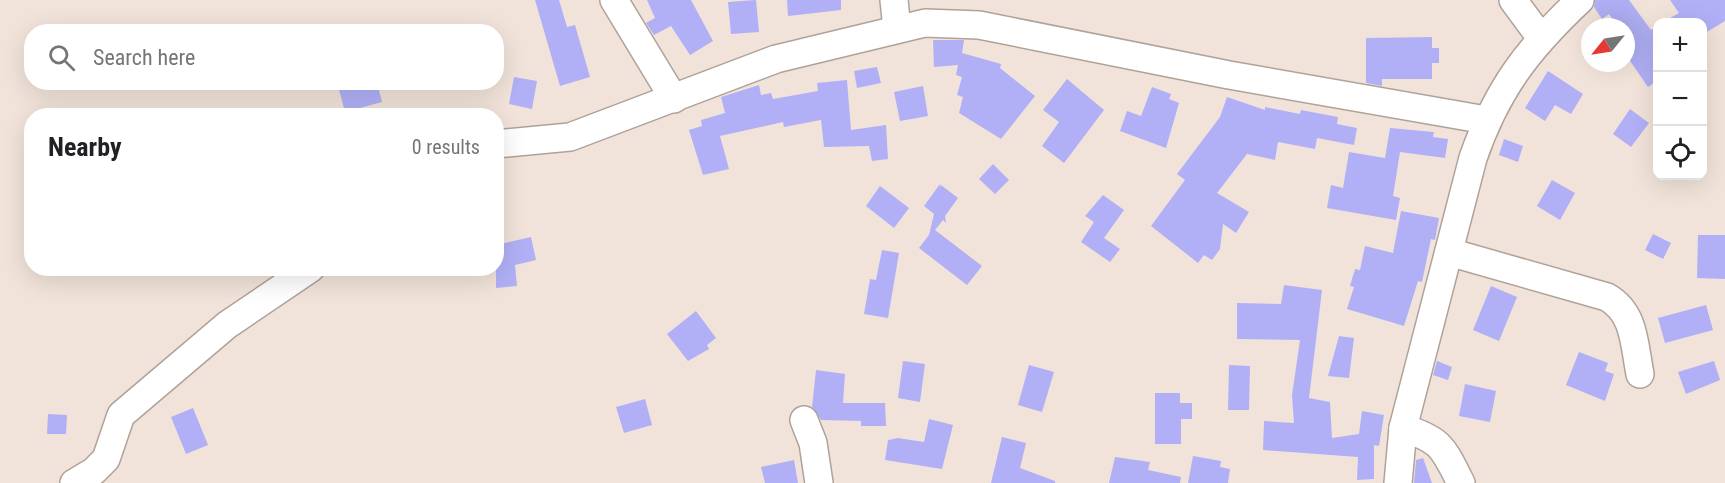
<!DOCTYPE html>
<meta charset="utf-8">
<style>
:root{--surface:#fff;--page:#f6f6f6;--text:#202124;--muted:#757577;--line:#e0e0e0}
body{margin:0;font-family:"Roboto Condensed",sans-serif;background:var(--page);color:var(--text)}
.controls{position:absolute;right:18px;top:18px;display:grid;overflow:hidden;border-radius:12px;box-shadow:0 6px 24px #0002}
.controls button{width:54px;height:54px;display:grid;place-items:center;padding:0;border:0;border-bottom:2px solid var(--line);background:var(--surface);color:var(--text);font:30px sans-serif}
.compass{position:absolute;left:1581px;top:18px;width:54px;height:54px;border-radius:50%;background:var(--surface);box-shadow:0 6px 24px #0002;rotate:240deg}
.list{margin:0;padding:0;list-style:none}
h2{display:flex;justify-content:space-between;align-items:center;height:78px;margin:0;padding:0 24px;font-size:26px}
h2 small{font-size:20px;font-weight:400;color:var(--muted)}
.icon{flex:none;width:33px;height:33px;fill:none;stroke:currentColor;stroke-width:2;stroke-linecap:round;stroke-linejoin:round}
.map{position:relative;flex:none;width:1725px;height:483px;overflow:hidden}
.search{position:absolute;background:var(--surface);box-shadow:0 6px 24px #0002;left:24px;top:24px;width:480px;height:66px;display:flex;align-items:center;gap:15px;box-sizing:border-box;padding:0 21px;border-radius:24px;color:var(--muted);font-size:22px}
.panel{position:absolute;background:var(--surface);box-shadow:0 6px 24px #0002;left:24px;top:108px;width:480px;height:168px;border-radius:24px}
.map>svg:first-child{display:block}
.building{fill:#b1b0f6}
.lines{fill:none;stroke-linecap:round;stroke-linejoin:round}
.minor-casing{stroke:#afa299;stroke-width:30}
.minor{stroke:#fff;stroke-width:27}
</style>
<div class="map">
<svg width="1725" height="483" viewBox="0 0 1725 483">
<rect width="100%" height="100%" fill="#f1e3d9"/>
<g class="building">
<path d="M535,0H559L567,27L575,25L590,77L560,86Z"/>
<path d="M647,0H691L713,41L690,55L671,26L654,35L646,23L655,18Z"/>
<path d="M756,0L759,32L731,34L728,2Z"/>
<path d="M787,0H841V10L788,16Z"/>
<path d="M1595,0H1629L1651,30L1658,26V80L1648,87L1626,55V27H1618L1609,14L1602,19L1594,7Z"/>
<path d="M1670,0H1725V21L1702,35V22H1663L1679,13Z"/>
<path d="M1432,37V48H1439V63H1432V79H1382V86L1366,83V38Z"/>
<path d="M933,40H964L962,53L1001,64L1000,68L1035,96L1001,139L959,113L963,97L957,95L962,77L956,75L958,65L934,67Z"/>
<path d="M877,67L881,83L857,88L854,71Z"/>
<path d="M1548,71L1583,94L1571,114L1555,105L1545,121L1525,108Z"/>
<path d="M514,77L537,81L532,109L509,104Z"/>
<path d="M1067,79L1104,110L1064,163L1042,146L1059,122L1043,110Z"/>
<path d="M847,80L851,130L886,125L888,159L872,161L869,146L824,147L821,120L784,127L783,122L720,136L729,169L703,175L689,130L702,126L701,120L725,113L721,97L759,85L761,95L771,93L773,99L818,91L817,83Z"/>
<path d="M337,82H377L382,102L345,112Z"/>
<path d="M923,86L928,116L900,121L894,92Z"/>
<path d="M1152,87L1171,94L1169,99L1179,103L1166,148L1120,131L1127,111L1141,116Z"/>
<path d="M1227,97L1265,110V107L1300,114L1301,110L1338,117L1337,124L1357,128L1354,145L1317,138L1315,149L1278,142L1275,160L1247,154L1217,193L1249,212L1236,233L1223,224L1220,249L1212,260L1204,255L1198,263L1151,226L1185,180L1177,174L1220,117Z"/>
<path d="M1630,109L1649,123L1631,147L1613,134Z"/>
<path d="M1390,128L1434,132L1433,137L1448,139L1445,158L1400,152L1393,196L1400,198L1396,220L1327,208L1331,185L1343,188L1349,152L1385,158Z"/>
<path d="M1504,139L1523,146L1518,162L1499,155Z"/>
<path d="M993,164L1009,180L995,194L979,179Z"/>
<path d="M1552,180L1575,193L1560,220L1537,206Z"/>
<path d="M940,184L941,188V185L958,198L945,216L946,223L943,220L935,230L982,266L967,285L919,248L929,235L934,214L924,206Z"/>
<path d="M880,186L909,208L894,228L866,206Z"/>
<path d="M1103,195L1124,210L1104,238L1120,249L1110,262L1081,242L1094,222L1085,216Z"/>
<path d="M1401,211L1439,218L1435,240L1431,239L1422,282L1418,281L1404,326L1347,309L1354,287L1350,286L1355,269L1360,270L1365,246L1393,253Z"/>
<path d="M1653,234L1671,243L1663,259L1645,250Z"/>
<path d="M1698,235H1725V279L1697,278Z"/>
<path d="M531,237L536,260L515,265L517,286L496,288V245Z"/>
<path d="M882,250L899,253L888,318L864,314L870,279L876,280Z"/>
<path d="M1284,285L1322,290L1309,398L1330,402L1332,438L1359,434L1362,411L1384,415L1379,446L1374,445V479L1357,480L1358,457L1263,450L1264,421L1294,423L1292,395L1300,340L1237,339V303L1281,304Z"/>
<path d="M1491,286L1517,297L1499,341L1473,330Z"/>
<path d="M1706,305L1713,330L1665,343L1658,318Z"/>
<path d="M696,311L716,338L707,345L709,349L688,361L667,334Z"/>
<path d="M1339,336L1354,338L1349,378L1328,376Z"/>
<path d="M1579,352L1608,363L1605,371L1614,374L1605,401L1566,385Z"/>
<path d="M903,361L925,364L920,402L898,398Z"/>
<path d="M1437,361L1452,367L1448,380L1433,375Z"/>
<path d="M1714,361L1720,380L1686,394L1678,372Z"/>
<path d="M1029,365L1054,372L1042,412L1018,405Z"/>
<path d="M1229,365L1250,366L1249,410H1228Z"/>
<path d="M816,370L845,374L843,403H885L886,426H861V421L821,420L812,407Z"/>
<path d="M1465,384L1496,391L1490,422L1459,416Z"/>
<path d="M1155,393H1180V403H1192V419H1181V444H1155Z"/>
<path d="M645,399L652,425L624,433L616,407Z"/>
<path d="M193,408L208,445L186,454L171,417Z"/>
<path d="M48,414L67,415L66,434H47Z"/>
<path d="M929,419L953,425L942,469L885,460L888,440L898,438L924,442Z"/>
<path d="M1002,437L1026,443L1020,468L1055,481V483H991Z"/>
<path d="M1193,456L1221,461L1220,467L1230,469L1228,483H1188Z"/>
<path d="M1115,457L1150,462L1148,470L1181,477L1180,483H1109Z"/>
<path d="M1423,458L1432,483H1414L1416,460Z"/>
<path d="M794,460L798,483H765L761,467Z"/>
</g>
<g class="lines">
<g class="minor-casing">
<g id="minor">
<path d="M614,0L674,99"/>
<path d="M894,0L897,29"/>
<path d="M1513,0L1541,38"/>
<path d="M496,144L570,137L776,59L925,23L979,25L1229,75L1486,120"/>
<path d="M1449,252L1607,297C1635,313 1634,344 1640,374"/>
<path d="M804,420L813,443L819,483"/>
<path d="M1403,428C1442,440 1443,448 1461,483"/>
<path d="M74,483L94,471L106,459L121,415L227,325L311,268"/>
<path d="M1398,483L1403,428L1473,158C1497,89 1527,50 1580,0"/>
</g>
</g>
<use href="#minor" class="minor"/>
</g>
</svg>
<div class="controls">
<button>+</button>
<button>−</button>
<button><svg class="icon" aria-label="locate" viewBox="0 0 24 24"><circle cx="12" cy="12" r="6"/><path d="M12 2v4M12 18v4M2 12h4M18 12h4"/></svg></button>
</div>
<svg class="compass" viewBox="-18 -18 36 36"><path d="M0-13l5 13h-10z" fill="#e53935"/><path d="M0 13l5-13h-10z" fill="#757577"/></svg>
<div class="search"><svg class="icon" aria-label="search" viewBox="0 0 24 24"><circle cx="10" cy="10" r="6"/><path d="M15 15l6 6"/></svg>Search here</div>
<section class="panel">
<h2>Nearby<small>0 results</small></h2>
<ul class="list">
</ul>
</section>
</div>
